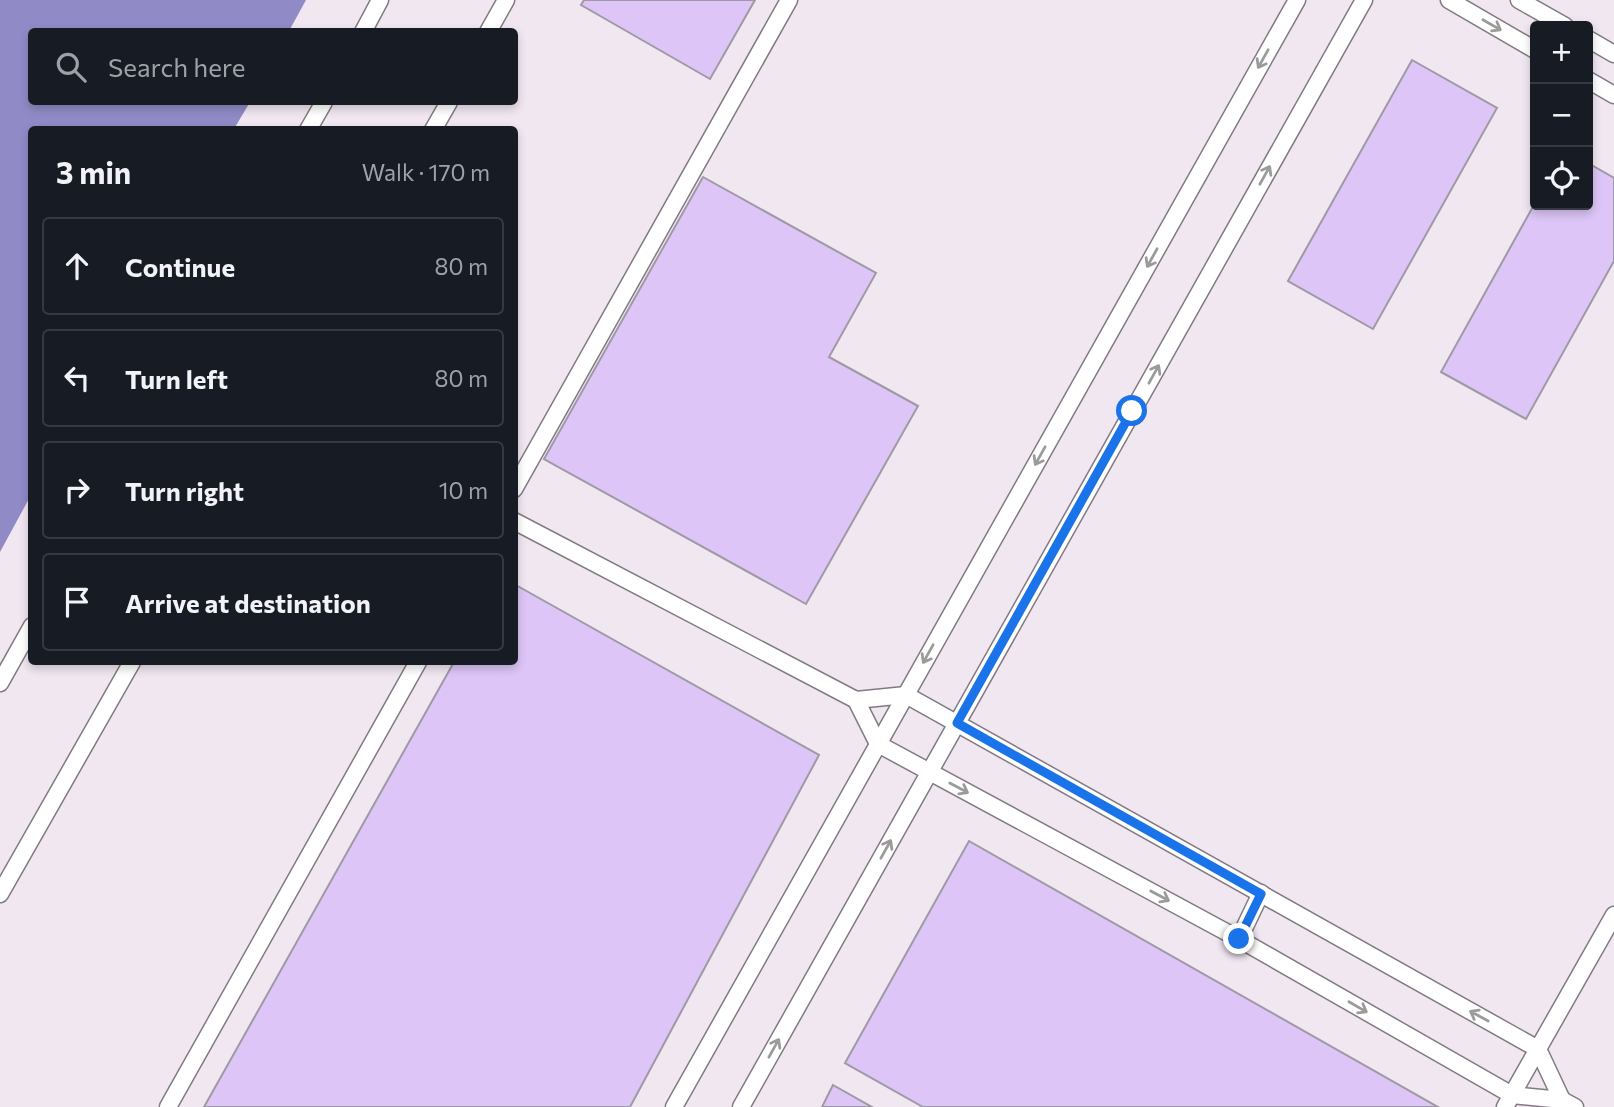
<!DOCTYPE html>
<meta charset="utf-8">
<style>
:root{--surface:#171b24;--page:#242831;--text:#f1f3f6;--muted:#9ea1a6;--line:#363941}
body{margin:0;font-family:Commissioner,sans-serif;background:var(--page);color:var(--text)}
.controls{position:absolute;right:21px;top:21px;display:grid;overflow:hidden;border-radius:7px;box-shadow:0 4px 10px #0003}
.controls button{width:63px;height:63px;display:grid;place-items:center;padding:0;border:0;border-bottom:2px solid var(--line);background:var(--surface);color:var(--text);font:35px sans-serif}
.stop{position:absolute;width:21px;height:21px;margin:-16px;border:5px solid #1a73e8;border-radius:50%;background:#fff}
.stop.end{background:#1a73e8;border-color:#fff;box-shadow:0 2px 7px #0008}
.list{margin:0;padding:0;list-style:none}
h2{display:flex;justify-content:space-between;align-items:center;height:91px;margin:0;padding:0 28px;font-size:30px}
h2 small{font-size:23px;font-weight:400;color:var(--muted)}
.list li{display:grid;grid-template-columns:46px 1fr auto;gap:21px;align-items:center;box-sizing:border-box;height:98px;margin:0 14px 14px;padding:0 14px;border:2px solid var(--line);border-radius:7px}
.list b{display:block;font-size:26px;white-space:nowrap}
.list em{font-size:23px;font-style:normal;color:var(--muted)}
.icon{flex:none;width:38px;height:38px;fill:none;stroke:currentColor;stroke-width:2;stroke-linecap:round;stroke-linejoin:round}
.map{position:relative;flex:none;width:1614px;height:1107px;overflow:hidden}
.search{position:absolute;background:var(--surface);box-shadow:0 4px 10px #0003;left:28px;top:28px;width:490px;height:77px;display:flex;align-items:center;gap:18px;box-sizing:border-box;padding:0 24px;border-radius:7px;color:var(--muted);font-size:26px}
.panel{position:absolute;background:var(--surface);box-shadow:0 4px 10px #0003;left:28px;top:126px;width:490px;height:539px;border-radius:7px}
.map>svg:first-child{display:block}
.water{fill:#908bc7}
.building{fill:#ddc6f7;stroke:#9e99a4;stroke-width:2}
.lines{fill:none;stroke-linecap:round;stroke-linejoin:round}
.lane-casing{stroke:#827a82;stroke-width:19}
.lane{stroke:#fff;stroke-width:16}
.oneway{stroke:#9c9b9c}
.route{stroke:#1a73e8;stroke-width:9}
</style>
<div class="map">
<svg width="1614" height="1107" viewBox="0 0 1614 1107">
<rect width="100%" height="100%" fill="#f1e7f1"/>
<path class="water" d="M0,0H306L289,31L32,32V102H250L234,129L32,130L31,495L0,552Z"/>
<g class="building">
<path d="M584,0H755L710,79L581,5Z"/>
<path d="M1412,60L1497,108L1373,329L1288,281Z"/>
<path d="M1588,163L1614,178V261L1526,419L1441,372L1535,203V205H1588Z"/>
<path d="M703,177L876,273L829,357L918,406L806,604L544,459Z"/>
<path d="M514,584L819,755L630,1107H204L454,662H514Z"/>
<path d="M969,841L1438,1107H923L845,1063Z"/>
<path d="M833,1085L872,1107H822Z"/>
</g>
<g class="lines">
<g class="lane-casing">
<g id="lane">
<path d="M1449,0L1535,50"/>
<path d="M1519,0L1565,26"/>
<path d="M363,32L380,0"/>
<path d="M488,32L506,0"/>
<path d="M1588,39L1614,54"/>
<path d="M1588,80L1614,95"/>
<path d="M308,130L324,102"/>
<path d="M433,130L449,102"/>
<path d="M514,489L789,0"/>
<path d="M514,521L856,700L906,695L1538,1049L1562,1100"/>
<path d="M0,683L32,626"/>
<path d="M856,700L878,744L1239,939L1512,1095L1562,1100L1575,1107"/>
<path d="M0,894L132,662"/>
<path d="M1239,939L1261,893"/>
<path d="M168,1107L418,662"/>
<path d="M674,1107L1297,0"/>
<path d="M741,1107L1364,0"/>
<path d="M1505,1107L1614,915"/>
</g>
</g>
<use href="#lane" class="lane"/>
</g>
<defs><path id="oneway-shaft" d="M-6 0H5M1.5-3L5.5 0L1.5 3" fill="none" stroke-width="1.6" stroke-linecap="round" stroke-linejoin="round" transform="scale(1.75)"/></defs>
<g class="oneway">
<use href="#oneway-shaft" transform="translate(1492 25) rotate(30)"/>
<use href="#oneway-shaft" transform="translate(1263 59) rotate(119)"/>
<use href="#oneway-shaft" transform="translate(1265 175) rotate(-61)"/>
<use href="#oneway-shaft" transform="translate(1152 258) rotate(119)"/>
<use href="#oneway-shaft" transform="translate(1154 374) rotate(-61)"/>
<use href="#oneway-shaft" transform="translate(1040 456) rotate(119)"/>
<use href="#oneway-shaft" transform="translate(928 654) rotate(119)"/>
<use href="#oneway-shaft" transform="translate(959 788) rotate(28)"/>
<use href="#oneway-shaft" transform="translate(886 849) rotate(-61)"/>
<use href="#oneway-shaft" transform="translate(1160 896) rotate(28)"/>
<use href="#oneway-shaft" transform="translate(1358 1007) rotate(30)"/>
<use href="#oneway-shaft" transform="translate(1479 1016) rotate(-151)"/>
<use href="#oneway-shaft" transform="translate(774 1048) rotate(-61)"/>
</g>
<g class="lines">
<path class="route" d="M1132,411L957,723L1261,894L1239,939"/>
</g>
</svg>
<div class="controls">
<button>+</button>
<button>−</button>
<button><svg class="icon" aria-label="locate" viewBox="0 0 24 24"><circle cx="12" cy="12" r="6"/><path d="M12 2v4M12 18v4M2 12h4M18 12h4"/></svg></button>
</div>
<div class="stop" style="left:1132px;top:411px"></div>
<div class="stop end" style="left:1239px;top:939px"></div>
<div class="search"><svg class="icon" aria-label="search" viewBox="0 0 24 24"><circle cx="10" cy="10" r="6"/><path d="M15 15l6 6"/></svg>Search here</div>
<section class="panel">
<h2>3 min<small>Walk · 170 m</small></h2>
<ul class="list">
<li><svg class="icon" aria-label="ahead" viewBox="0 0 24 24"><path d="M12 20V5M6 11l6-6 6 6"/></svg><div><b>Continue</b></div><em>80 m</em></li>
<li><svg class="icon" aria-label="left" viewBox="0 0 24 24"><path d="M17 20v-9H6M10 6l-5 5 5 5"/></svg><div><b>Turn left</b></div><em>80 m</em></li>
<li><svg class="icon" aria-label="right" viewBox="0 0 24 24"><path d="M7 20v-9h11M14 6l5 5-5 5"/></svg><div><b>Turn right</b></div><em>10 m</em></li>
<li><svg class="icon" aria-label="arrive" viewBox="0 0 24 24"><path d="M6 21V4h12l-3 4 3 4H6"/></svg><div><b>Arrive at destination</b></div></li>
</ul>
</section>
</div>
